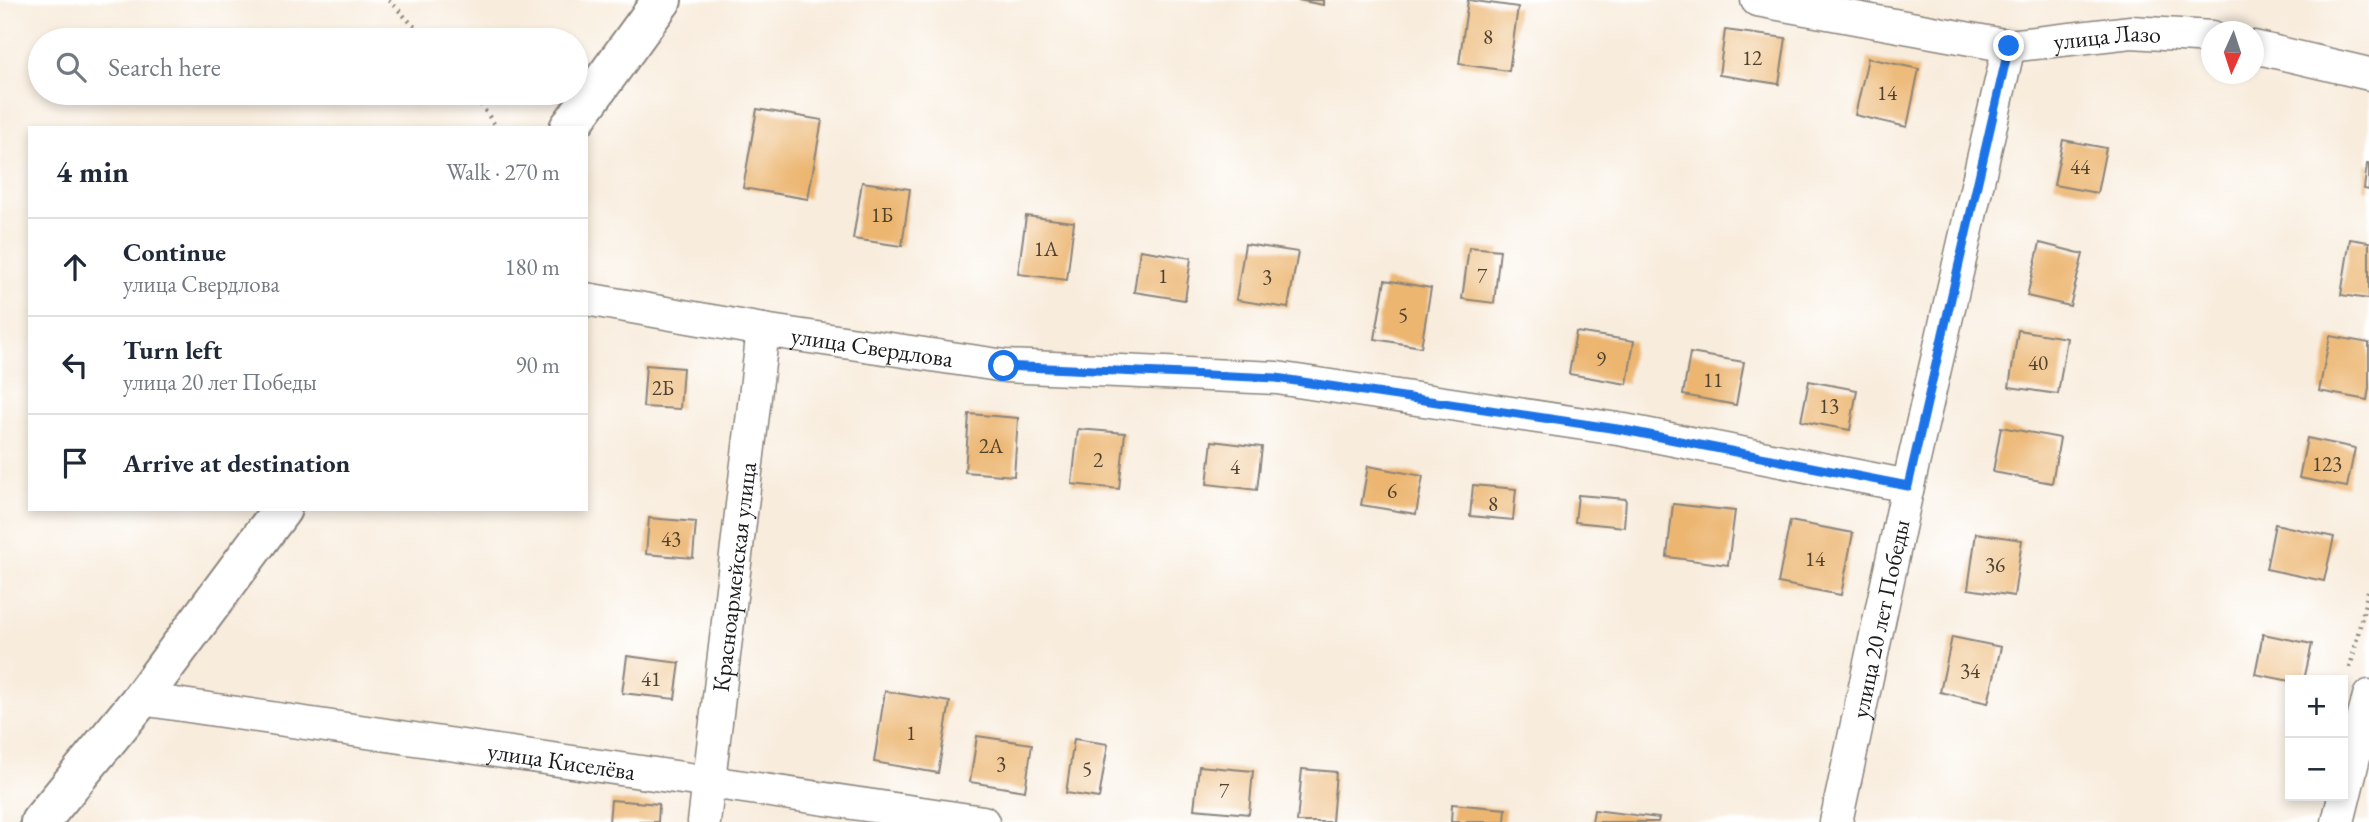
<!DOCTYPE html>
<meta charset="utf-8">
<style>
:root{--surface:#fff;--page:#f6f6f7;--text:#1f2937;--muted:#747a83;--line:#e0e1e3}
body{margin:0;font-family:"EB Garamond",serif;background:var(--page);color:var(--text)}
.controls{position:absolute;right:21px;bottom:21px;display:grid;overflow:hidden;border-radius:0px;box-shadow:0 4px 10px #0003}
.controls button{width:63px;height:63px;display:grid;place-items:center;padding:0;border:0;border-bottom:2px solid var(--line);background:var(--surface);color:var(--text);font:35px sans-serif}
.compass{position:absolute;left:2201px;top:21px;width:63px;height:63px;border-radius:50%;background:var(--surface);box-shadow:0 4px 10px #0003;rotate:183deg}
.stop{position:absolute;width:21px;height:21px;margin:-16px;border:5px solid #1a73e8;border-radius:50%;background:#fff}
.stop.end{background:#1a73e8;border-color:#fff;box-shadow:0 2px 7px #0008}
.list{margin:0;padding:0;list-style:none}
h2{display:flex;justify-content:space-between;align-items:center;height:91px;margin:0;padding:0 28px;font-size:30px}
h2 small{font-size:23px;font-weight:400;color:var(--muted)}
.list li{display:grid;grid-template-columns:46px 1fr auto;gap:21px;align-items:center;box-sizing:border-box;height:98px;padding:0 28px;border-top:2px solid var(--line)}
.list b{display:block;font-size:26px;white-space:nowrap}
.list p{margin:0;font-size:23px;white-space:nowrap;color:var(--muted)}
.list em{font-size:23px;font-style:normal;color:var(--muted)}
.icon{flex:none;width:38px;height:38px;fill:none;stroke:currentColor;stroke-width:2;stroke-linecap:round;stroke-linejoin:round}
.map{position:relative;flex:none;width:2369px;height:822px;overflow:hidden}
.search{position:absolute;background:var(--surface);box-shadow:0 4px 10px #0003;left:28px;top:28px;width:560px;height:77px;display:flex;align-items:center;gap:18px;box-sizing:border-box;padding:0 24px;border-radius:38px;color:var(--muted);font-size:26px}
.panel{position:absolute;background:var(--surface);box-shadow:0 4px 10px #0003;left:28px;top:126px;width:560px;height:385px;border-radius:0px}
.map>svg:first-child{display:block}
.building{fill:#ecb671}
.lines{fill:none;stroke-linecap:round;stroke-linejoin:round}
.minor-casing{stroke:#8a847c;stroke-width:35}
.tertiary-casing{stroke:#8a847c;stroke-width:42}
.path{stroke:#8a847c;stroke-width:4.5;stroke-dasharray:2 5;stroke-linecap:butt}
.minor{stroke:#fff;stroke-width:32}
.tertiary{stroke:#fff;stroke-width:38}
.route{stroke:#1a73e8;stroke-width:9}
.labels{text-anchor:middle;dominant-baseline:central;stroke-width:6;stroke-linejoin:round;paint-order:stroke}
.number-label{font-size:21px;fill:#504231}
.street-label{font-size:24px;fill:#1c1c1c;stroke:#fff}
</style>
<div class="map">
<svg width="2369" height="822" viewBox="0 0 2369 822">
<rect width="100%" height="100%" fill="#fff"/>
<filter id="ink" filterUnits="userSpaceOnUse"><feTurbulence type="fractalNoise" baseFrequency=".0143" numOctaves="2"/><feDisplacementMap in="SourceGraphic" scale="14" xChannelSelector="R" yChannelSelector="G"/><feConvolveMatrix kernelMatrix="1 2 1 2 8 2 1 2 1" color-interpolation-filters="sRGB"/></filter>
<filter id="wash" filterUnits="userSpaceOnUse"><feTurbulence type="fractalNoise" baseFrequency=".00686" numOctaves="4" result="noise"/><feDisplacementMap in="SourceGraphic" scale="28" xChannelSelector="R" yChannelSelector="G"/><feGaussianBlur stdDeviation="1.57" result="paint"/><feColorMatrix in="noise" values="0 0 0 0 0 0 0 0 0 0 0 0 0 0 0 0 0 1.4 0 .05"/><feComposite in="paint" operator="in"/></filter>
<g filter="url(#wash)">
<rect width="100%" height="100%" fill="#f8ecdc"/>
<g id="blocks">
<g class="building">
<path d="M1298,0H1323V5Z"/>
<path d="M1468,0L1518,7L1509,71L1459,64Z"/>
<path d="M1725,30L1786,38L1779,84L1719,75Z"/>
<path d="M1868,58L1919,69L1907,127L1855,115Z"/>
<path d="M757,109L822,120L808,199L743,188Z"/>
<path d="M2063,140L2106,148L2097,193L2054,185Z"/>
<path d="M2367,164H2369V190L2364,189Z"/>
<path d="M862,182L910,189L902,246L853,239Z"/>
<path d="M1026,216L1074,222L1067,280L1018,274Z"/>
<path d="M2350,239L2369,242V299L2341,295Z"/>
<path d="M2040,243L2083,254L2070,306L2027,296Z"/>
<path d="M1245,244L1298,252L1288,308L1236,300Z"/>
<path d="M1469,247L1500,250L1494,303L1462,299Z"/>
<path d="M1140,250L1191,258L1185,300L1134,292Z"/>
<path d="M1385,280L1431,288L1421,347L1375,339Z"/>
<path d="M2018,330L2067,338L2058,394L2009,387Z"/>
<path d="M1576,332L1634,341L1627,384L1569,374Z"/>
<path d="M2330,336L2369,343V388L2367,400L2319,391Z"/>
<path d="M1690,353L1744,362L1736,405L1683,395Z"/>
<path d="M646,365L683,368L680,409L643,407Z"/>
<path d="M1809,381L1857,390L1850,430L1801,421Z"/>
<path d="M969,414L1018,418L1014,476L965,472Z"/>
<path d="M2001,427L2060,438L2052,483L1993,472Z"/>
<path d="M1078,429L1125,433L1119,489L1072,484Z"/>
<path d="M2307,438L2355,448L2347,487L2299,478Z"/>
<path d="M1212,441L1262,447L1257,490L1207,484Z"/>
<path d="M1368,466L1423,476L1416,514L1361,505Z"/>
<path d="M1473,485L1516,489L1513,520L1470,516Z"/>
<path d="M1578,495L1626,499L1624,527L1575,522Z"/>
<path d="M1673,504L1735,511L1728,565L1667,557Z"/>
<path d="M649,518L696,522L693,558L646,554Z"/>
<path d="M1790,521L1853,533L1841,595L1778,583Z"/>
<path d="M2275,524L2334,537L2324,581L2266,569Z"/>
<path d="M1976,533L2022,540L2014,596L1968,589Z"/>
<path d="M2263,634L2312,644L2304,680L2290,681L2255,674Z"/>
<path d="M1952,637L2001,647L1988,703L1940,692Z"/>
<path d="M627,656L680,663L675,699L622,693Z"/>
<path d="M885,691L950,702L938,773L874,762Z"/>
<path d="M977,736L1032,744L1025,791L970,782Z"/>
<path d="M1074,739L1108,744L1099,798L1066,793Z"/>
<path d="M1199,766L1253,771L1249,814L1194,809Z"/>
<path d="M1302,769L1336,772L1332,822H1297Z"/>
<path d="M611,800L659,804L658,822H609Z"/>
<path d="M1452,804L1506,809L1505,822H1451Z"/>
<path d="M1594,810L1659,818L1658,822H1592Z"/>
</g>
</g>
</g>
<g filter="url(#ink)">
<use href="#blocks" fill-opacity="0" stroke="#8a847c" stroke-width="2"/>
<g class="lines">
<g class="minor-casing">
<g id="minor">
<path id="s1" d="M1757,0L2009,46L2131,32L2212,37"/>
<path d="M2254,47L2369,74"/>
<path id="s2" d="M586,299L763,330L1005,366L1277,378L1624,430L1908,486"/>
<path id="s3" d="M141,699L983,822"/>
<path id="s4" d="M704,822L763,330"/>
<path id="s5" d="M1836,822L1908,486L2009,46"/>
<path d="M2338,822L2369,696"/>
</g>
</g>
<g class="tertiary-casing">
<g id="tertiary">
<path d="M569,128L662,0"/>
<path d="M40,822L141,699L282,509"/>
</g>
</g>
<g class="path">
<path d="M389,0L427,40"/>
<path d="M473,93L497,128"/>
<path d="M2350,668L2369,587"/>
</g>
<use href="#minor" class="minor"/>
<use href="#tertiary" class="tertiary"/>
</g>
</g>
<g class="lines" filter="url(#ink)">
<path class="route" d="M1004,366L1276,378L1624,430L1908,486L2009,46"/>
</g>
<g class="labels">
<g class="number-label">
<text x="1488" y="36">8</text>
<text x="1752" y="57">12</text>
<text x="1887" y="92">14</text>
<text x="2080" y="166">44</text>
<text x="882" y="214">1Б</text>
<text x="1046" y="248">1А</text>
<text x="1163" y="275">1</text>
<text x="1482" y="275">7</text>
<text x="1267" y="276">3</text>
<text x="1403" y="314">5</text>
<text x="1601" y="358">9</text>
<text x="2038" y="362">40</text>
<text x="1713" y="379">11</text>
<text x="663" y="387">2Б</text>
<text x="1829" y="405">13</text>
<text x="991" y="445">2А</text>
<text x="1098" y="459">2</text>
<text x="2327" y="463">123</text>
<text x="1235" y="466">4</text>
<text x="1392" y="490">6</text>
<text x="1493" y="503">8</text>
<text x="671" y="538">43</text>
<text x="1815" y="558">14</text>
<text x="1995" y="564">36</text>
<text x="1970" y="670">34</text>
<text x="651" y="678">41</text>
<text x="911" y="732">1</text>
<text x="1001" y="763">3</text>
<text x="1087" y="768">5</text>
<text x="1224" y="790">7</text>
</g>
<g class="street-label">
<text stroke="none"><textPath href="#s1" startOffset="355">улица Лазо</textPath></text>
<text stroke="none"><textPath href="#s2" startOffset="290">улица Свердлова</textPath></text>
<text stroke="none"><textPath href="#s4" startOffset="247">Красноармейская улица</textPath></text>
<text stroke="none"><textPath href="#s5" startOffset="208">улица 20 лет Победы</textPath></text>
<text stroke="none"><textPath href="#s3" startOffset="425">улица Киселёва</textPath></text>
</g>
</g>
</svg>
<div class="controls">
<button>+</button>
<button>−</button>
</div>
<svg class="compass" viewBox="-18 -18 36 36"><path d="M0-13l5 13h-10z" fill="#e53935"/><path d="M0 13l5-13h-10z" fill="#747a83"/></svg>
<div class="stop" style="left:1004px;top:366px"></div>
<div class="stop end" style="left:2009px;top:46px"></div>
<div class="search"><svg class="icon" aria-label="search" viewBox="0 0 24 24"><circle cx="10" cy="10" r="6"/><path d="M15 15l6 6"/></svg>Search here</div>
<section class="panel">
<h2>4 min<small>Walk · 270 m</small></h2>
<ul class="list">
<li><svg class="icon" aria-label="ahead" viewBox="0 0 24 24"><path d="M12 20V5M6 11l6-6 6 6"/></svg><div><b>Continue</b><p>улица Свердлова</p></div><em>180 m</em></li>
<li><svg class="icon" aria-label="left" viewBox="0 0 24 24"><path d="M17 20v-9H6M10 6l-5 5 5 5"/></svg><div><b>Turn left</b><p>улица 20 лет Победы</p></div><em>90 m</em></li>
<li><svg class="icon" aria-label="arrive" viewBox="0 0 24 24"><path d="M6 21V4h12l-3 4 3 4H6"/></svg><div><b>Arrive at destination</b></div></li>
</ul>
</section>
</div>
